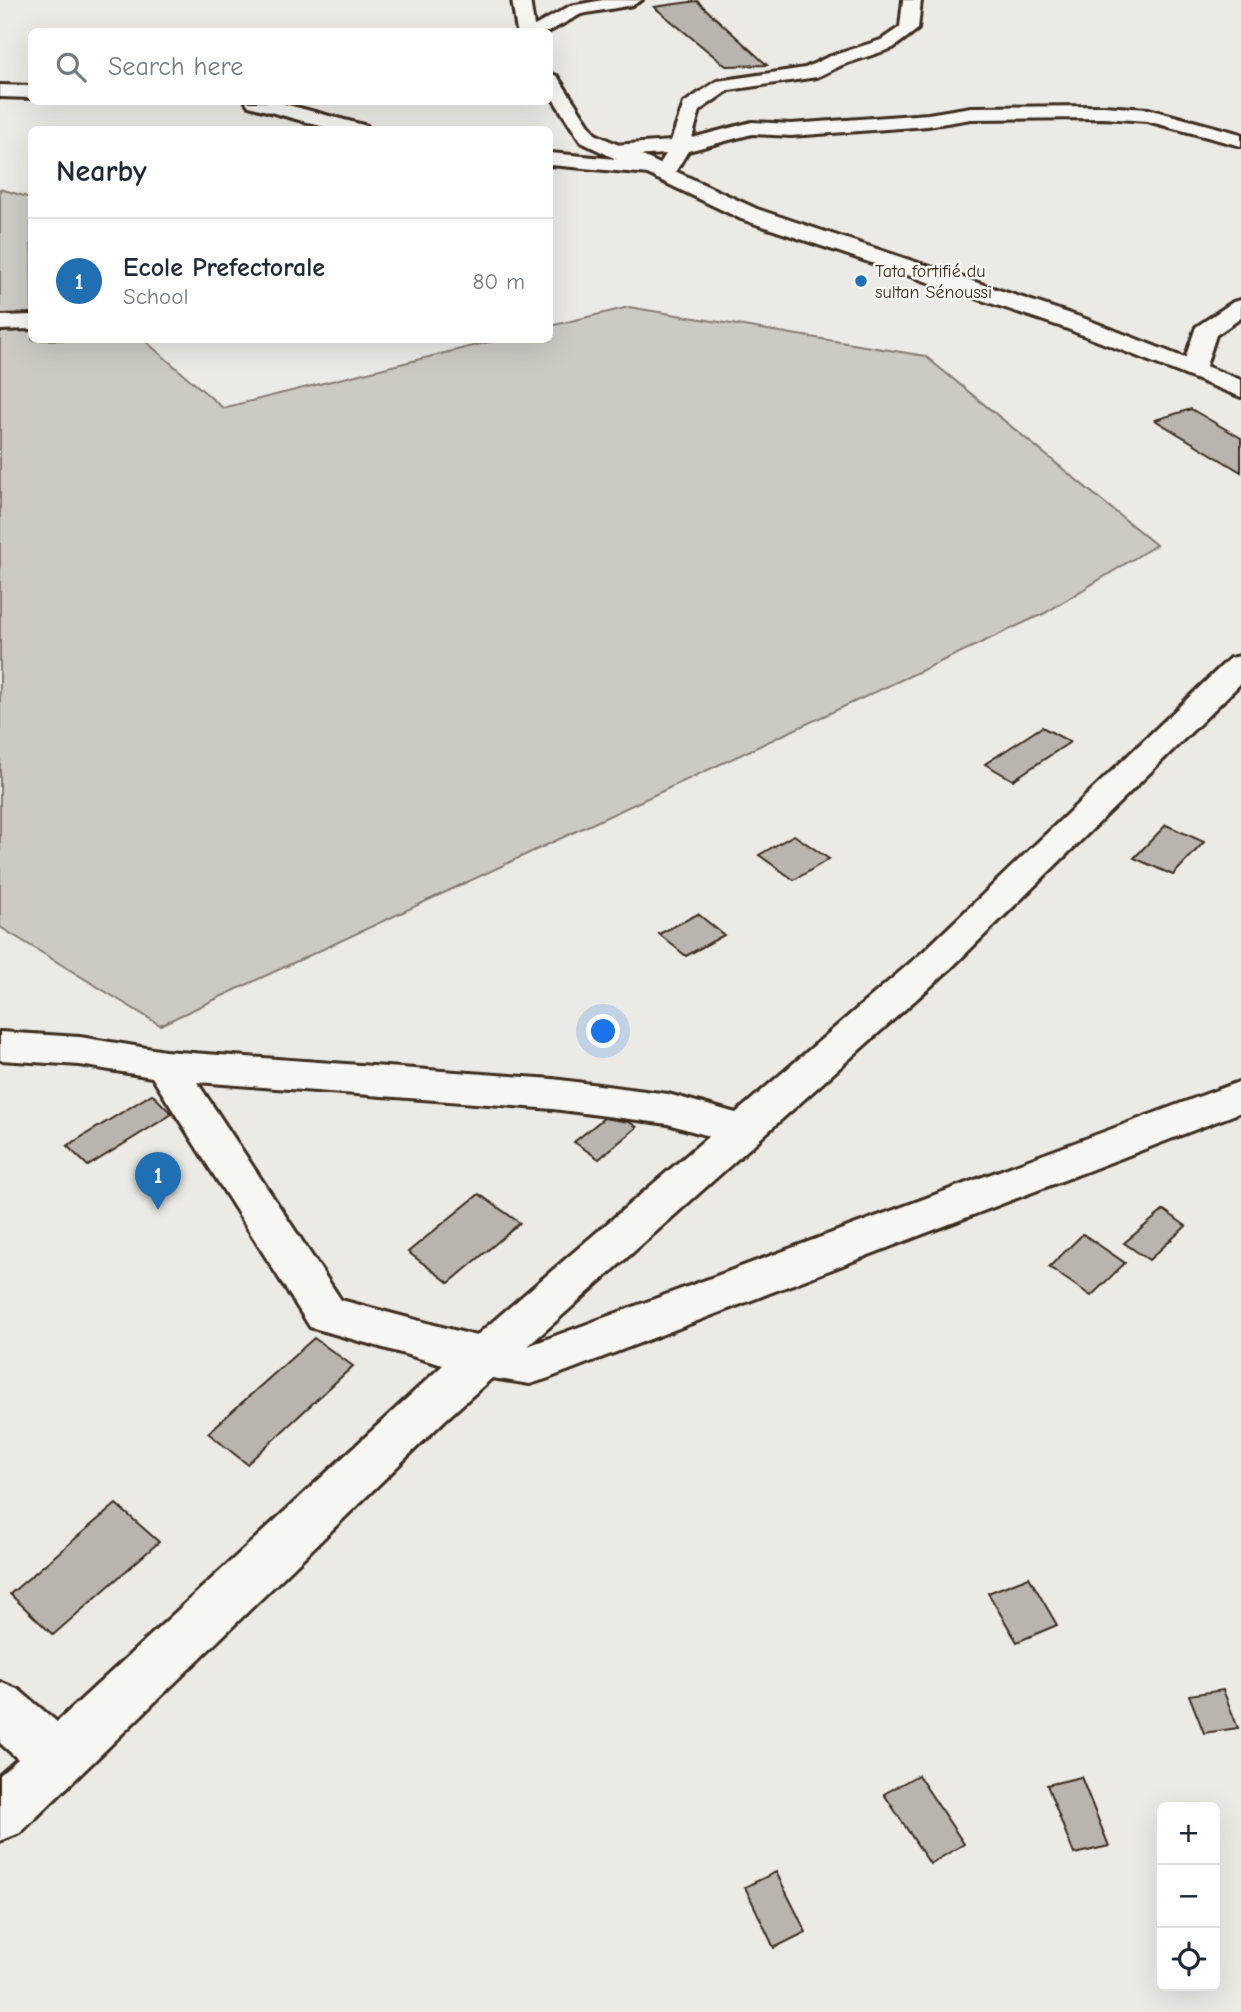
<!DOCTYPE html>
<meta charset="utf-8">
<style>
:root{--surface:#fff;--page:#f2f2f3;--text:#1f2937;--muted:#747a83;--line:#e0e1e3;--accent:#1f6fb2}
body{margin:0;font-family:"Comic Neue",sans-serif;background:var(--page);color:var(--text)}
.controls{position:absolute;right:21px;bottom:21px;display:grid;overflow:hidden;border-radius:10px;box-shadow:0 7px 28px #0002}
.controls button{width:63px;height:63px;display:grid;place-items:center;padding:0;border:0;border-bottom:2px solid var(--line);background:var(--surface);color:var(--text);font:35px sans-serif}
.you{position:absolute;left:604px;top:1032px;width:24px;height:24px;margin:-18px;border:5px solid #fff;border-radius:50%;background:#1a73e8;box-shadow:0 0 0 10px #1a73e833}
.badge{display:grid;place-items:center;width:46px;height:46px;border-radius:50%;background:var(--accent);color:#fff;font-size:23px;font-weight:700}
.pin{position:absolute;translate:-50% -58px;filter:drop-shadow(0 2px 4px #0008)}
.pin::after{content:'';position:absolute;top:37px;width:24px;height:21px;background:inherit;clip-path:polygon(0 0,100% 0,50% 100%)}
.list{margin:0;padding:0;list-style:none}
h2{display:flex;justify-content:space-between;align-items:center;height:91px;margin:0;padding:0 28px;font-size:30px}
h2 small{font-size:23px;font-weight:400;color:var(--muted)}
.list li{display:grid;grid-template-columns:46px 1fr auto;gap:21px;align-items:center;box-sizing:border-box;height:126px;padding:0 28px;border-top:2px solid var(--line)}
.list b{display:block;font-size:26px;white-space:nowrap}
.list p{margin:0;font-size:23px;white-space:nowrap;color:var(--muted)}
.list em{font-size:23px;font-style:normal;color:var(--muted)}
.icon{flex:none;width:38px;height:38px;fill:none;stroke:currentColor;stroke-width:2;stroke-linecap:round;stroke-linejoin:round}
.map{position:relative;flex:none;width:1241px;height:2012px;overflow:hidden}
.search{position:absolute;background:var(--surface);box-shadow:0 7px 28px #0002;left:28px;top:28px;width:525px;height:77px;display:flex;align-items:center;gap:18px;box-sizing:border-box;padding:0 24px;border-radius:10px;color:var(--muted);font-size:26px}
.panel{position:absolute;background:var(--surface);box-shadow:0 7px 28px #0002;left:28px;top:126px;width:525px;height:217px;border-radius:10px}
.map>svg:first-child{display:block}
.green{fill:#cdcac4;stroke:#847a71;stroke-width:2}
.building{fill:#bab4ae;stroke:#3b2a1e;stroke-width:2}
.lines{fill:none;stroke-linecap:round;stroke-linejoin:round}
.minor-casing{stroke:#3b2a1e;stroke-width:6}
.tertiary-casing{stroke:#3b2a1e;stroke-width:6}
.primary-casing{stroke:#3b2a1e;stroke-width:6}
.minor{fill:#f6f6f2;fill-rule:evenodd}
.tertiary{fill:#f6f6f2;fill-rule:evenodd}
.primary{fill:#f6f6f2;fill-rule:evenodd}
.poi-dot{fill:#1f6fb2;stroke:#f6f6f2;stroke-width:2.5}
.labels{text-anchor:middle;dominant-baseline:central;stroke-width:5;stroke-linejoin:round;paint-order:stroke}
.far-poi-label{font-size:18px;fill:#3b2a1e;stroke:#f6f6f2;text-anchor:start}
</style>
<div class="map">
<svg width="1241" height="2012" viewBox="0 0 1241 2012">
<rect width="100%" height="100%" fill="#ebeae5"/>
<filter id="ink" filterUnits="userSpaceOnUse"><feTurbulence type="fractalNoise" baseFrequency=".0143" numOctaves="2"/><feDisplacementMap in="SourceGraphic" scale="14" xChannelSelector="R" yChannelSelector="G"/><feConvolveMatrix kernelMatrix="1 2 1 2 8 2 1 2 1" color-interpolation-filters="sRGB"/></filter>
<g filter="url(#ink)">
<path class="green" d="M0,189L31,198L32,340H144L223,408L497,340H550V326L629,307L925,356L1156,545L1045,613L160,1025L0,927Z"/>
<g class="building">
<path d="M697,1L767,65L726,66L654,7Z"/>
<path d="M1191,409L1241,438V472L1155,420Z"/>
<path d="M1042,727L1070,742L1013,780L985,764Z"/>
<path d="M1166,825L1204,842L1173,875L1134,858Z"/>
<path d="M794,835L829,859L794,880L759,855Z"/>
<path d="M698,914L724,935L686,956L659,934Z"/>
<path d="M152,1094L172,1114L88,1166L67,1146Z"/>
<path d="M604,1118L629,1122L637,1127L599,1159L574,1142Z"/>
<path d="M479,1194L520,1223L449,1283L408,1252Z"/>
<path d="M1164,1210L1186,1226L1149,1260L1124,1243Z"/>
<path d="M1083,1234L1125,1263L1091,1296L1049,1267Z"/>
<path d="M314,1338L353,1366L247,1464L208,1433Z"/>
<path d="M116,1504L159,1542L53,1635L10,1594Z"/>
<path d="M1029,1577L1057,1625L1017,1642L988,1593Z"/>
<path d="M1223,1690L1238,1728L1204,1733L1189,1695Z"/>
<path d="M918,1775L964,1844L930,1864L884,1794Z"/>
<path d="M1081,1777L1109,1846L1074,1854L1047,1785Z"/>
<path d="M776,1872L806,1932L774,1948L745,1887Z"/>
</g>
<g class="lines">
<g class="minor-casing">
<g id="minor">
<path d="M603,0H642L633,5L581,14L548,32H524L570,6Z"/>
<path d="M903,0H921L918,29L893,48L842,65L817,77L729,90L700,110L692,138L752,122L791,124L928,114L971,107L1103,106L1148,109L1241,134V146L1147,121L1103,118L971,119L928,126L791,136L752,134L688,151L671,179H657L653,175L666,154L614,157L607,155L604,151L607,147L614,145L671,141L684,103L717,81L805,68L828,57L881,40L900,27Z"/>
<path d="M0,85L32,86V98L0,97Z"/>
<path d="M246,102H277L367,126L370,130H335L249,106Z"/>
<path d="M1241,300V318L1216,335L1203,375L1194,378L1185,375L1181,370L1196,327L1233,302Z"/>
<path d="M1241,656V683L950,969L528,1346L1241,1081V1112L546,1379L530,1384L492,1378L445,1420L20,1833L0,1841V1775L18,1759L0,1743V1682L19,1690L57,1722L443,1365L310,1327L152,1077L80,1065L0,1060V1032L80,1037L165,1051L553,1079L668,1094L736,1113L924,951L1230,658ZM197,1082L553,1109L668,1124L709,1136L476,1336L341,1300Z"/>
</g>
</g>
<g class="tertiary-casing">
<g id="tertiary">
<path d="M550,153L649,162L656,164L659,168L656,172L649,174L550,165Z"/>
<path d="M32,315V329L0,330V316Z"/>
</g>
</g>
<g class="primary-casing">
<g id="primary">
<path d="M512,0H530L535,32H517Z"/>
<path d="M550,74L557,76L595,134L757,209L1083,318L1241,380V397L1065,328L741,219L581,142L550,94Z"/>
</g>
</g>
<use href="#minor" class="minor"/>
<use href="#tertiary" class="tertiary"/>
<use href="#primary" class="primary"/>
</g>
</g>
<circle class="poi-dot" cx="861" cy="281" r="7"/>
<g class="labels">
<g class="far-poi-label">
<text x="875" y="271">Tata fortifié du<tspan x="875" dy="21">sultan Sénoussi</tspan></text>
</g>
</g>
</svg>
<div class="controls">
<button>+</button>
<button>−</button>
<button><svg class="icon" aria-label="locate" viewBox="0 0 24 24"><circle cx="12" cy="12" r="6"/><path d="M12 2v4M12 18v4M2 12h4M18 12h4"/></svg></button>
</div>
<div class="you"></div>
<div class="pin badge" style="left:158px;top:1210px">1</div>
<div class="search"><svg class="icon" aria-label="search" viewBox="0 0 24 24"><circle cx="10" cy="10" r="6"/><path d="M15 15l6 6"/></svg>Search here</div>
<section class="panel">
<h2>Nearby<small></small></h2>
<ul class="list">
<li><span class="badge">1</span><div><b>Ecole Prefectorale</b><p>School</p></div><em>80 m</em></li>
</ul>
</section>
</div>
